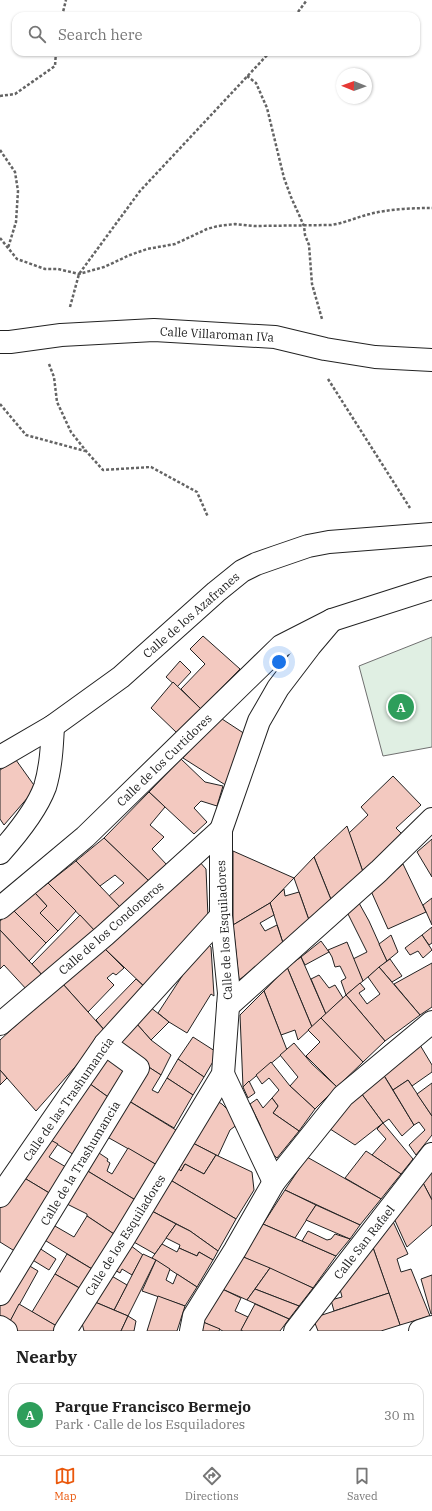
<!DOCTYPE html>
<meta charset="utf-8">
<style>
:root{--surface:#fff;--page:#f6f6f6;--text:#222;--muted:#767676;--line:#e0e0e0;--accent:#ea580c}
body{margin:0;font-family:"IBM Plex Serif",serif;background:var(--page);color:var(--text)}
.compass{position:absolute;left:336px;top:68px;width:36px;height:36px;border-radius:50%;background:var(--surface);box-shadow:0 1px 3px #0004;rotate:271deg}
.you{position:absolute;left:279px;top:662px;width:14px;height:14px;margin:-10px;border:3px solid #fff;border-radius:50%;background:#1a73e8;box-shadow:0 0 0 6px #1a73e833}
.badge{display:grid;place-items:center;width:26px;height:26px;border-radius:50%;background:var(--accent);color:#fff;font-size:13px;font-weight:700}
.pin{position:absolute;translate:-50% -50%;border:2px solid #fff;box-shadow:0 1px 4px #0006}
.list{margin:0;padding:0;list-style:none}
h2{display:flex;justify-content:space-between;align-items:center;height:52px;margin:0;padding:0 16px;font-size:17px}
h2 small{font-size:13px;font-weight:400;color:var(--muted)}
.list li{display:grid;grid-template-columns:26px 1fr auto;gap:12px;align-items:center;box-sizing:border-box;height:64px;margin:0 8px 8px;padding:0 8px;border:1px solid var(--line);border-radius:12px}
.list b{display:block;font-size:15px;white-space:nowrap}
.list p{margin:0;font-size:13px;white-space:nowrap;color:var(--muted)}
.list em{font-size:13px;font-style:normal;color:var(--muted)}
.icon{flex:none;width:22px;height:22px;fill:none;stroke:currentColor;stroke-width:2;stroke-linecap:round;stroke-linejoin:round}
.map{position:relative;flex:none;width:432px;height:1331px;overflow:hidden}
.search{position:absolute;background:var(--surface);box-shadow:0 1px 3px #0004;left:12px;right:12px;top:12px;height:44px;display:flex;align-items:center;gap:10px;box-sizing:border-box;padding:0 14px;border-radius:12px;color:var(--muted);font-size:15px}
.sheet{height:124px;background:var(--surface)}
nav{display:flex;justify-content:space-around;align-items:center;box-sizing:border-box;height:56px;border-top:1px solid var(--line);background:var(--surface);font-size:11px;color:var(--muted)}
nav a{display:grid;justify-items:center;gap:2px}
nav .on{color:var(--accent)}
.map>svg:first-child{display:block}
.green{fill:#e0efe3;stroke:#6f6f6f}
.building{fill:#f3c9c0;stroke:#222}
.lines{fill:none;stroke-linecap:round;stroke-linejoin:round}
.minor-casing{stroke:#222;stroke-width:24}
.path{stroke:#646464;stroke-width:2.5;stroke-dasharray:3 2;stroke-linecap:butt}
.minor{stroke:#fff;stroke-width:22}
.labels{text-anchor:middle;dominant-baseline:central;stroke-width:3;stroke-linejoin:round;paint-order:stroke}
.street-label{font-size:12px;fill:#222;stroke:#fff}
</style>
<div class="map">
<svg width="432" height="1331" viewBox="0 0 432 1331">
<rect width="100%" height="100%" fill="#fff"/>
<path class="green" d="M432,637V747L383,756L359,666Z"/>
<g class="building">
<path d="M203,636L240,669L201,709L181,689L205,664L190,649Z"/>
<path d="M180,661L191,672L177,687L166,677Z"/>
<path d="M173,682L201,709L177,733L151,708Z"/>
<path d="M219,717L245,734L227,786L183,758Z"/>
<path d="M181,759L205,782L223,786L217,806L201,801L194,808L207,822L194,834L149,792Z"/>
<path d="M16,760L36,788L4,825L0,819V770Z"/>
<path d="M393,776L421,805L396,828L403,835L363,872L349,833L368,815L361,807Z"/>
<path d="M149,792L165,807L150,825L164,837L152,849L167,865L151,883L104,838Z"/>
<path d="M347,826L363,872L332,902L314,857Z"/>
<path d="M104,838L151,883L122,909L109,896L124,883L115,875L100,886L76,861Z"/>
<path d="M432,839V877L417,852Z"/>
<path d="M233,851L294,878L270,903L233,925Z"/>
<path d="M314,857L332,902L310,923L294,878Z"/>
<path d="M198,860L206,869L208,917L148,990L103,947Z"/>
<path d="M76,861L122,909L96,932L48,883Z"/>
<path d="M403,864L426,912L388,929L371,891Z"/>
<path d="M48,883L76,911L58,931L40,913L47,906L35,893Z"/>
<path d="M284,889L285,896L299,892L310,923L284,946L270,903Z"/>
<path d="M35,893L47,906L40,913L58,931L46,943L13,910Z"/>
<path d="M432,898V925L423,905Z"/>
<path d="M270,903L274,915L260,923L265,931L277,925L284,946L239,980L233,925Z"/>
<path d="M359,903L369,921L387,961L363,981L353,959L367,952L348,914Z"/>
<path d="M13,910L46,943L29,961L0,930V921Z"/>
<path d="M80,915L96,932L44,977L32,964Z"/>
<path d="M432,927V943L429,945L422,935Z"/>
<path d="M0,930L44,977L28,991L4,965L0,969Z"/>
<path d="M391,935L398,952L387,961L379,944Z"/>
<path d="M422,935L432,950L423,958L418,951L410,955L405,948Z"/>
<path d="M205,941L211,947L214,996L211,994L187,1033L169,1022L158,1013Z"/>
<path d="M321,941L329,952L305,965L301,957Z"/>
<path d="M347,942L363,981L346,995L341,981L346,978L340,966L335,967L332,957L328,950Z"/>
<path d="M103,947L124,968L116,975L113,973L107,978L114,985L88,1012L62,983Z"/>
<path d="M301,957L326,1014L312,1027L287,967Z"/>
<path d="M390,959L402,976L392,982L379,967Z"/>
<path d="M432,963V1007L420,1015L394,984Z"/>
<path d="M287,967L312,1027L298,1040L295,1030L281,1035L264,991Z"/>
<path d="M379,967L420,1015L385,1041L346,995L360,983L365,989L359,993L367,1004L380,994L368,977Z"/>
<path d="M319,975L329,988L335,985L343,998L326,1014L311,979Z"/>
<path d="M136,979L148,990L106,1032L96,1020Z"/>
<path d="M62,983L106,1032L36,1111L0,1070V1040Z"/>
<path d="M264,991L287,1050L243,1087L240,1015Z"/>
<path d="M346,995L385,1041L363,1062L321,1018Z"/>
<path d="M150,1007L169,1022L151,1040L136,1023Z"/>
<path d="M321,1018L363,1062L337,1087L306,1056L320,1042L308,1030Z"/>
<path d="M136,1023L151,1040L171,1055L161,1075L144,1064L117,1042Z"/>
<path d="M193,1037L218,1053L204,1077L178,1059Z"/>
<path d="M294,1043L312,1064L337,1087L315,1109L290,1086L298,1077L280,1055Z"/>
<path d="M420,1045L432,1065V1072L412,1086L408,1080L393,1090L383,1074Z"/>
<path d="M106,1052L136,1071L115,1102L86,1081Z"/>
<path d="M178,1059L204,1077L193,1095L167,1078Z"/>
<path d="M271,1062L290,1086L315,1109L299,1131L273,1113L278,1106L272,1098L279,1090L269,1078L262,1084L256,1075Z"/>
<path d="M144,1064L161,1075L152,1090L158,1093L167,1078L193,1095L174,1128L124,1098Z"/>
<path d="M0,1070L7,1078L0,1085Z"/>
<path d="M383,1074L414,1125L402,1136L389,1119L383,1123L361,1093Z"/>
<path d="M408,1080L432,1116V1135L416,1155L409,1145L425,1130L419,1122L414,1125L393,1090Z"/>
<path d="M86,1081L115,1102L79,1158L47,1138Z"/>
<path d="M249,1081L255,1093L248,1098L243,1087Z"/>
<path d="M432,1083V1116L417,1094Z"/>
<path d="M361,1093L383,1123L355,1145L327,1127Z"/>
<path d="M124,1098L176,1130L157,1165L102,1134Z"/>
<path d="M272,1098L278,1106L273,1113L299,1131L277,1158L266,1148L260,1125L250,1104L257,1099L263,1108Z"/>
<path d="M215,1100L222,1104L231,1113L238,1124L230,1130L218,1156L187,1140Z"/>
<path d="M383,1123L413,1159L401,1174L372,1155L386,1139L377,1129Z"/>
<path d="M47,1138L58,1144L49,1157L71,1170L56,1197L21,1176Z"/>
<path d="M187,1140L216,1155L204,1174L185,1164L181,1171L174,1165Z"/>
<path d="M128,1148L157,1165L137,1201L81,1167L93,1149L108,1159L107,1161L110,1163L107,1171L112,1174Z"/>
<path d="M366,1151L401,1174L381,1199L345,1178Z"/>
<path d="M216,1155L252,1172L254,1190L236,1219L167,1178L174,1165L181,1171L185,1164L204,1174Z"/>
<path d="M307,1157L381,1199L360,1225L285,1190Z"/>
<path d="M432,1164V1200L421,1179Z"/>
<path d="M81,1167L137,1201L117,1236L87,1216V1214L61,1201Z"/>
<path d="M21,1176L56,1197L21,1255L0,1242V1207Z"/>
<path d="M167,1178L236,1219L218,1251L190,1231L150,1210Z"/>
<path d="M421,1179L432,1200V1225L407,1247L392,1214Z"/>
<path d="M285,1190L316,1205L295,1238L263,1224Z"/>
<path d="M316,1205L360,1225L350,1239L306,1220Z"/>
<path d="M150,1210L176,1224L155,1254L132,1241Z"/>
<path d="M390,1215L408,1254L397,1259L401,1272L411,1269L430,1316L400,1325L370,1239Z"/>
<path d="M87,1216L117,1236L97,1272L38,1236L48,1222L74,1237Z"/>
<path d="M176,1224L190,1231L218,1251L213,1260L199,1252L197,1256L179,1248L180,1245L166,1238Z"/>
<path d="M263,1224L336,1256L313,1288L241,1256Z"/>
<path d="M308,1231L327,1240L331,1239L335,1234L350,1239L336,1256L302,1241Z"/>
<path d="M370,1239L389,1293L334,1311L331,1300L342,1297L338,1281Z"/>
<path d="M33,1244L56,1259L49,1270L26,1256Z"/>
<path d="M162,1244L177,1252L179,1248L197,1256L199,1252L213,1260L197,1287L152,1258Z"/>
<path d="M130,1245L143,1255L132,1275L122,1269L120,1273L113,1269Z"/>
<path d="M67,1254L97,1272L83,1290L55,1274Z"/>
<path d="M143,1254L156,1260L128,1316L114,1310Z"/>
<path d="M241,1256L270,1268L247,1300L220,1288Z"/>
<path d="M156,1260L170,1269L166,1280L173,1284L177,1274L197,1287L185,1306L142,1291Z"/>
<path d="M23,1262L38,1271L7,1327L0,1322V1302Z"/>
<path d="M270,1268L313,1288L299,1306L255,1289Z"/>
<path d="M55,1274L83,1290L60,1328L32,1312Z"/>
<path d="M110,1275L127,1285L114,1310L95,1302Z"/>
<path d="M432,1275V1314H431L421,1279Z"/>
<path d="M220,1288L241,1298L235,1311L248,1317L241,1331H223L203,1322Z"/>
<path d="M255,1289L299,1306L289,1319L247,1300Z"/>
<path d="M389,1293L400,1325L381,1331H318L313,1318Z"/>
<path d="M158,1296L185,1306L177,1331H147Z"/>
<path d="M95,1302L128,1316L121,1331H84L82,1323Z"/>
<path d="M19,1304L60,1328L58,1331H14L7,1327Z"/>
<path d="M255,1304L289,1319L280,1331H243L241,1330Z"/>
<path d="M128,1316L136,1321L134,1331H121Z"/>
<path d="M203,1322L220,1329L219,1331H199Z"/>
</g>
<g class="lines">
<g class="minor-casing">
<g id="minor">
<path d="M0,342H10L61,335L154,330L275,337L325,349L375,357L432,360"/>
<path d="M0,757L53,726L121,677L216,592L242,571L256,564L276,557L308,546L329,542L432,534"/>
<path d="M0,853C17,834 36,811 45,787C51,767 52,746 53,726"/>
<path d="M0,908L85,837L281,646L332,620L432,588"/>
<path d="M228,1006L379,871L432,819"/>
<path d="M0,1024L105,935L221,830"/>
<path d="M223,1074L274,1182"/>
<path d="M0,1196L105,1044L221,916"/>
<path d="M0,1294L138,1068L105,1044"/>
<path d="M0,1327L6,1331"/>
<path d="M65,1331L124,1238L223,1074L229,993L221,916V830L259,721L278,688L310,646L332,620"/>
<path d="M191,1331L194,1316L235,1250L274,1182L343,1096L432,1022"/>
<path d="M295,1331L432,1154"/>
<path d="M420,1331L432,1327"/>
</g>
</g>
<g class="path">
<path d="M62,16L66,0"/>
<path d="M295,16L307,0"/>
<path d="M247,76L256,83L267,108L284,178L291,197L304,226L305,235L309,245L312,284L322,319"/>
<path d="M0,96L15,94L55,66L56,52"/>
<path d="M0,150L15,172L18,191L16,222L8,248"/>
<path d="M0,238L17,259L45,269H58L79,274L104,267L130,255L147,249L175,244L207,229L218,226L235,224L254,226L331,225C345,223 357,217 370,214C389,209 412,208 432,208"/>
<path d="M70,307L79,274L140,191L270,52"/>
<path d="M49,364L54,377L57,402L71,432L86,451L103,470L151,467L197,492L208,517"/>
<path d="M328,379L410,508"/>
<path d="M0,404L26,435L85,451"/>
</g>
<use href="#minor" class="minor"/>
</g>
<g class="labels">
<g class="street-label">
<text transform="translate(217 334) rotate(3)">Calle Villaroman IVa</text>
<text transform="translate(191 615) rotate(-41)">Calle de los Azafranes</text>
<text transform="translate(164 760) rotate(-44)">Calle de los Curtidores</text>
<text transform="translate(111 928) rotate(-41)">Calle de los Condoneros</text>
<text transform="translate(224 930) rotate(-93)">Calle de los Esquiladores</text>
<text transform="translate(68 1099) rotate(-55)">Calle de las Trashumancia</text>
<text transform="translate(80 1163) rotate(-59)">Calle de la Trashumancia</text>
<text transform="translate(125 1235) rotate(-58)">Calle de los Esquiladores</text>
<text transform="translate(364 1242) rotate(-52)">Calle San Rafael</text>
</g>
</g>
</svg>
<svg class="compass" viewBox="-18 -18 36 36"><path d="M0-13l5 13h-10z" fill="#e53935"/><path d="M0 13l5-13h-10z" fill="#767676"/></svg>
<div class="you"></div>
<div class="pin badge" style="left:401px;top:707px;background:#2e9e5b">A</div>
<div class="search"><svg class="icon" aria-label="search" viewBox="0 0 24 24"><circle cx="10" cy="10" r="6"/><path d="M15 15l6 6"/></svg>Search here</div>
</div>
<section class="sheet">
<h2>Nearby<small></small></h2>
<ul class="list">
<li><span class="badge" style="background:#2e9e5b">A</span><div><b>Parque Francisco Bermejo</b><p>Park · Calle de los Esquiladores</p></div><em>30 m</em></li>
</ul>
</section>
<nav>
<a class="on"><svg class="icon" aria-label="map" viewBox="0 0 24 24"><path d="M3 6l6-2 6 2 6-2v14l-6 2-6-2-6 2zM9 4v14M15 6v14"/></svg>Map</a>
<a><svg class="icon" aria-label="directions" viewBox="0 0 24 24"><path d="M12 3l9 9-9 9-9-9zM9 14v-3h6M13 9l2 2-2 2"/></svg>Directions</a>
<a><svg class="icon" aria-label="saved" viewBox="0 0 24 24"><path d="M7 4h10v16l-5-4-5 4z"/></svg>Saved</a>
</nav>
